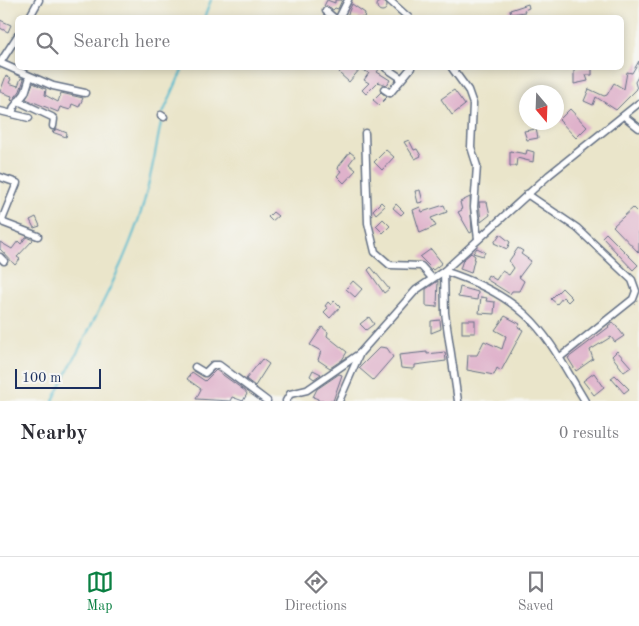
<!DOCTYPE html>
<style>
:root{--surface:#fff;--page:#f7f7f7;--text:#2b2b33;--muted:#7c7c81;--line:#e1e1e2;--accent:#0b8043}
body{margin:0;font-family:"Old Standard TT",serif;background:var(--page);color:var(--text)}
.compass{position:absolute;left:519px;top:85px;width:45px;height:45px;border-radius:50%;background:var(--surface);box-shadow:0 2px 8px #0003;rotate:161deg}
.scale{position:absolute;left:15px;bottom:12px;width:86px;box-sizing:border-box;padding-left:5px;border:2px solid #1b2f5e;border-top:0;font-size:14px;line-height:18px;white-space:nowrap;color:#1b2f5e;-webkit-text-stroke:4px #f6f6f2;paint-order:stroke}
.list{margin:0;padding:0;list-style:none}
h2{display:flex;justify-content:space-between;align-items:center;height:65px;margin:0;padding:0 20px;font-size:21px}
h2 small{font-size:16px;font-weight:400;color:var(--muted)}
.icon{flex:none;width:28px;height:28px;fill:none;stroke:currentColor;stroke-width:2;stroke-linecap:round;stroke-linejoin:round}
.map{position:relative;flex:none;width:639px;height:401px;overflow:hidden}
.search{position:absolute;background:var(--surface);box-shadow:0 2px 8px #0003;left:15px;right:15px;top:15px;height:55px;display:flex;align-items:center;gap:12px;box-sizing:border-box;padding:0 18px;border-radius:8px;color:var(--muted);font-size:19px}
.sheet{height:155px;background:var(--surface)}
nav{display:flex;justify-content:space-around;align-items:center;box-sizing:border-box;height:70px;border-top:1px solid var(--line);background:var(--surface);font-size:14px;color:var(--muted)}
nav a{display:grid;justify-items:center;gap:2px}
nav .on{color:var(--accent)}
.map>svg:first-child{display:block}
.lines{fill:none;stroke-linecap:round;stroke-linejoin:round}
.stream{stroke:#51bace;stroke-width:2}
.building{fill:#dfb2cb}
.minor-casing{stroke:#636f84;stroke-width:9}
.minor{stroke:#fff;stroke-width:6}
</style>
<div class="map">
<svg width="639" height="401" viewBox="0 0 639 401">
<rect width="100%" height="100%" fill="#f6f6f2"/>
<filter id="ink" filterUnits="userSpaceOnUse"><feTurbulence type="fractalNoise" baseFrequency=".02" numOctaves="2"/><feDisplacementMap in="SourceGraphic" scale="10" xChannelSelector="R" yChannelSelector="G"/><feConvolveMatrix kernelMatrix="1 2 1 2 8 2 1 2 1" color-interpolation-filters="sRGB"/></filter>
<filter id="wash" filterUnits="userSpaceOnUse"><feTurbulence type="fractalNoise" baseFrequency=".0096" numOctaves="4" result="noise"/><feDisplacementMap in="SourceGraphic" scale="20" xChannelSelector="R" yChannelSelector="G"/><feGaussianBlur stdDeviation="1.12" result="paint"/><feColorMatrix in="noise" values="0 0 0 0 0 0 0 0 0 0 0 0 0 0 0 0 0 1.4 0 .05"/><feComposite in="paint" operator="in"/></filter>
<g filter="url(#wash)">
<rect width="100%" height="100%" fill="#eae5ca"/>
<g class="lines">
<g class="stream">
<path d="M204,18L211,0"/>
<path d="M163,113L183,68"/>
<path d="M53,401C82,340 117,283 139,218C150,187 155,151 162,118"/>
</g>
</g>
<g id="blocks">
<g class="building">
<path d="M327,0L335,3V0H342L338,9L335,8L333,10L324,6Z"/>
<circle cx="382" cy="6" r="5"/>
<path d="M352,4L365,13L364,18L347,16Z"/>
<path d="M528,4L529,8L524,10L525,12L511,14L510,10Z"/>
<path d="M0,20L11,25L8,32L0,28Z"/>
<path d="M639,61V75L635,82L637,89L616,110L596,97L593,105L584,101L589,89L604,96L607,95L614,83L624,89L627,72L632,73Z"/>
<path d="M343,68H380L377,72L390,80L387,85L378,82L366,94L362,90L369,83L364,80L369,73L360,69L349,82L339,73Z"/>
<path d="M582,68H592V75H586L588,81L574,84V69Z"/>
<path d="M6,76L11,79L9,83L18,86L21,78L24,79L20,91L12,101L11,100L12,96L0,92Z"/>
<path d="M33,83L46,89L45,95L58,102L61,93L83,98L79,107L72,104L70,110L60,107L58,112L26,99Z"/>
<path d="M454,90L465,105L452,115L441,99Z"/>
<path d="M381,92L387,97L379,105L373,100Z"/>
<path d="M570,109L587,127L576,138L559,120Z"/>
<path d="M57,129L67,133L66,137L52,132Z"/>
<path d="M536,129L538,138L527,140L524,131Z"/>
<path d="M409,140L414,150L417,149L421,156L415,159L404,142Z"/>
<path d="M386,150L394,157L382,170L374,162Z"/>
<path d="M527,150L534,152L533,162L517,158L516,166H510V151L526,154Z"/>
<path d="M350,152L355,156L349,164L356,170L344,183L337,176L341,171L338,169L339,166Z"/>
<path d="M420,190L423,202L418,203L415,191Z"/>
<path d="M470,197L472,232L470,233L458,212L462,210L460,202Z"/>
<path d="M381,202L385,206L376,214L373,210Z"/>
<path d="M479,202H487L490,215L481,222Z"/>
<path d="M396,204L404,212L401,215L393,208Z"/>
<path d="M444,205L447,212L431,218L436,226L420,233L413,210L420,207L422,212Z"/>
<path d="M633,208L639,214V253L613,226Z"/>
<path d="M273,212L278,216L272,221L268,217Z"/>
<path d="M36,217L40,226L34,228L30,220Z"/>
<path d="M383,219L390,226L383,233L376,226Z"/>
<path d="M606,233L638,265L633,270L602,237Z"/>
<path d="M500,234L510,242L507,249L494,243Z"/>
<path d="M26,237L33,240L17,257L20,259L15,265L0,249V242L12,249L18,241L21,244Z"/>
<path d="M477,248L485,252L483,256L473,253Z"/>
<path d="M518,248L523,251L521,254L531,261L519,277L524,281L519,291H512L510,294L486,279L488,275L496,280L502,271L509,275L514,268L509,261Z"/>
<path d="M431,249L442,263L433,270L420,257Z"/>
<path d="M471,253L475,256L471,273L460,269L463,260Z"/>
<path d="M371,267L389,289L384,293L368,270Z"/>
<path d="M353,281L362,289L355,297L346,289Z"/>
<path d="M438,281L437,307L426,306V289Z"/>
<path d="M460,287L478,292L477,300L458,297Z"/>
<path d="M562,288L572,298L568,302L563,297L557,304L551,299Z"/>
<path d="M481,297L487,298L486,301L495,302L494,314L479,313Z"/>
<path d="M334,301L340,307L330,318L324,312L328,308L325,306L328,302L331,305Z"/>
<path d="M505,316L520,324L518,327L523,330L501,371L497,368L494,375L467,370L468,355H477L484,341L502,349L506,336L495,330Z"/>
<path d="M369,317L374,324L366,330L360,324Z"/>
<path d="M440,320L441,329L431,333V321Z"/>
<rect x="462" y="320" width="13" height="13"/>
<path d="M613,322L624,336L615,342L611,337L590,350L593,359L576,371L568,358L609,327L608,326Z"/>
<path d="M322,327L328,332L327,336L347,352L342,360L330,368L318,360L321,351L310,345Z"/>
<path d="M380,347L387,348L393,357L373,380L359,368Z"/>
<path d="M617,351L631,367L624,372L612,356Z"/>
<path d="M427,352V354L445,352L446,361L415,365V368L412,369L401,368L399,355Z"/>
<path d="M262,359L269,364L255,386L246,379Z"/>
<path d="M216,370L245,391L247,394L243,401L232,397L230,401L196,399L201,389L187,379L192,372L205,381Z"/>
<path d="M313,370L321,374L314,379L310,376Z"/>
<path d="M594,373L604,387L594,395L583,381Z"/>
<path d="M339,374L342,375L333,401H318V399L313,397L317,389Z"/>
<path d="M615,375L629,389L624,393L611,378Z"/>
</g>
</g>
</g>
<g filter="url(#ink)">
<use href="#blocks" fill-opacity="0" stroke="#636f84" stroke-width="1"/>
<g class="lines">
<g class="minor-casing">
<g id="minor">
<path d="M389,0L409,18"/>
<path d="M326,11L334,18"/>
<path d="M29,18L39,0"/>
<path d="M339,18L348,0"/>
<path d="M18,35L0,63L53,86L85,93"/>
<path d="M386,68L401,78"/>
<path d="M452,68L468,90L473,104L471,147L477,166L474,207L478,239"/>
<path d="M384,89L390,93L411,68"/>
<path d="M18,101L52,117L54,119L53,126"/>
<path d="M0,111L29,118"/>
<path d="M12,114L14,107L25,93L30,77"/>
<path d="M161,115L164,117"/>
<path d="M624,116L639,128"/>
<path d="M365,133L368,223L375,252L390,265L421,266L432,278"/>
<path d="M0,177L17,183L2,220L4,223L38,236"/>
<path d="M527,194L577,228L632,280L636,291L633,299L559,358"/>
<path d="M0,257L4,261"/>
<path d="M195,367L205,373L213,365H219L267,401"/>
<path d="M286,401L290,394L307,390L359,354"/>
<path d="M339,401L360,353L416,290L444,271C472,280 504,295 526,315C551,338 567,372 585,401"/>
<path d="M458,401L445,313L444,271L549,175L639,103"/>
</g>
</g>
<use href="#minor" class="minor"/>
</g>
</g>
</svg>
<svg class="compass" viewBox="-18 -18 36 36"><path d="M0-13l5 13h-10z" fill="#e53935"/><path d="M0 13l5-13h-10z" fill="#7c7c81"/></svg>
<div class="scale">100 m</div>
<div class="search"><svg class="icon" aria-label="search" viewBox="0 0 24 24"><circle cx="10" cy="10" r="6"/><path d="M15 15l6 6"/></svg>Search here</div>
</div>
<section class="sheet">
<h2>Nearby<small>0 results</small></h2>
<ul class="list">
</ul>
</section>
<nav>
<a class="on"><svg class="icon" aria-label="map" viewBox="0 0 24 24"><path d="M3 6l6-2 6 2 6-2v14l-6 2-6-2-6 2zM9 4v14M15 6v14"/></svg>Map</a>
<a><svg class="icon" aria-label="directions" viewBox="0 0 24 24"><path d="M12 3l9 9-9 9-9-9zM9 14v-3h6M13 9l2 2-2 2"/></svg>Directions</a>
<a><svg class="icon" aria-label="saved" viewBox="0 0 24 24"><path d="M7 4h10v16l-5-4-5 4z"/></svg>Saved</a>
</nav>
